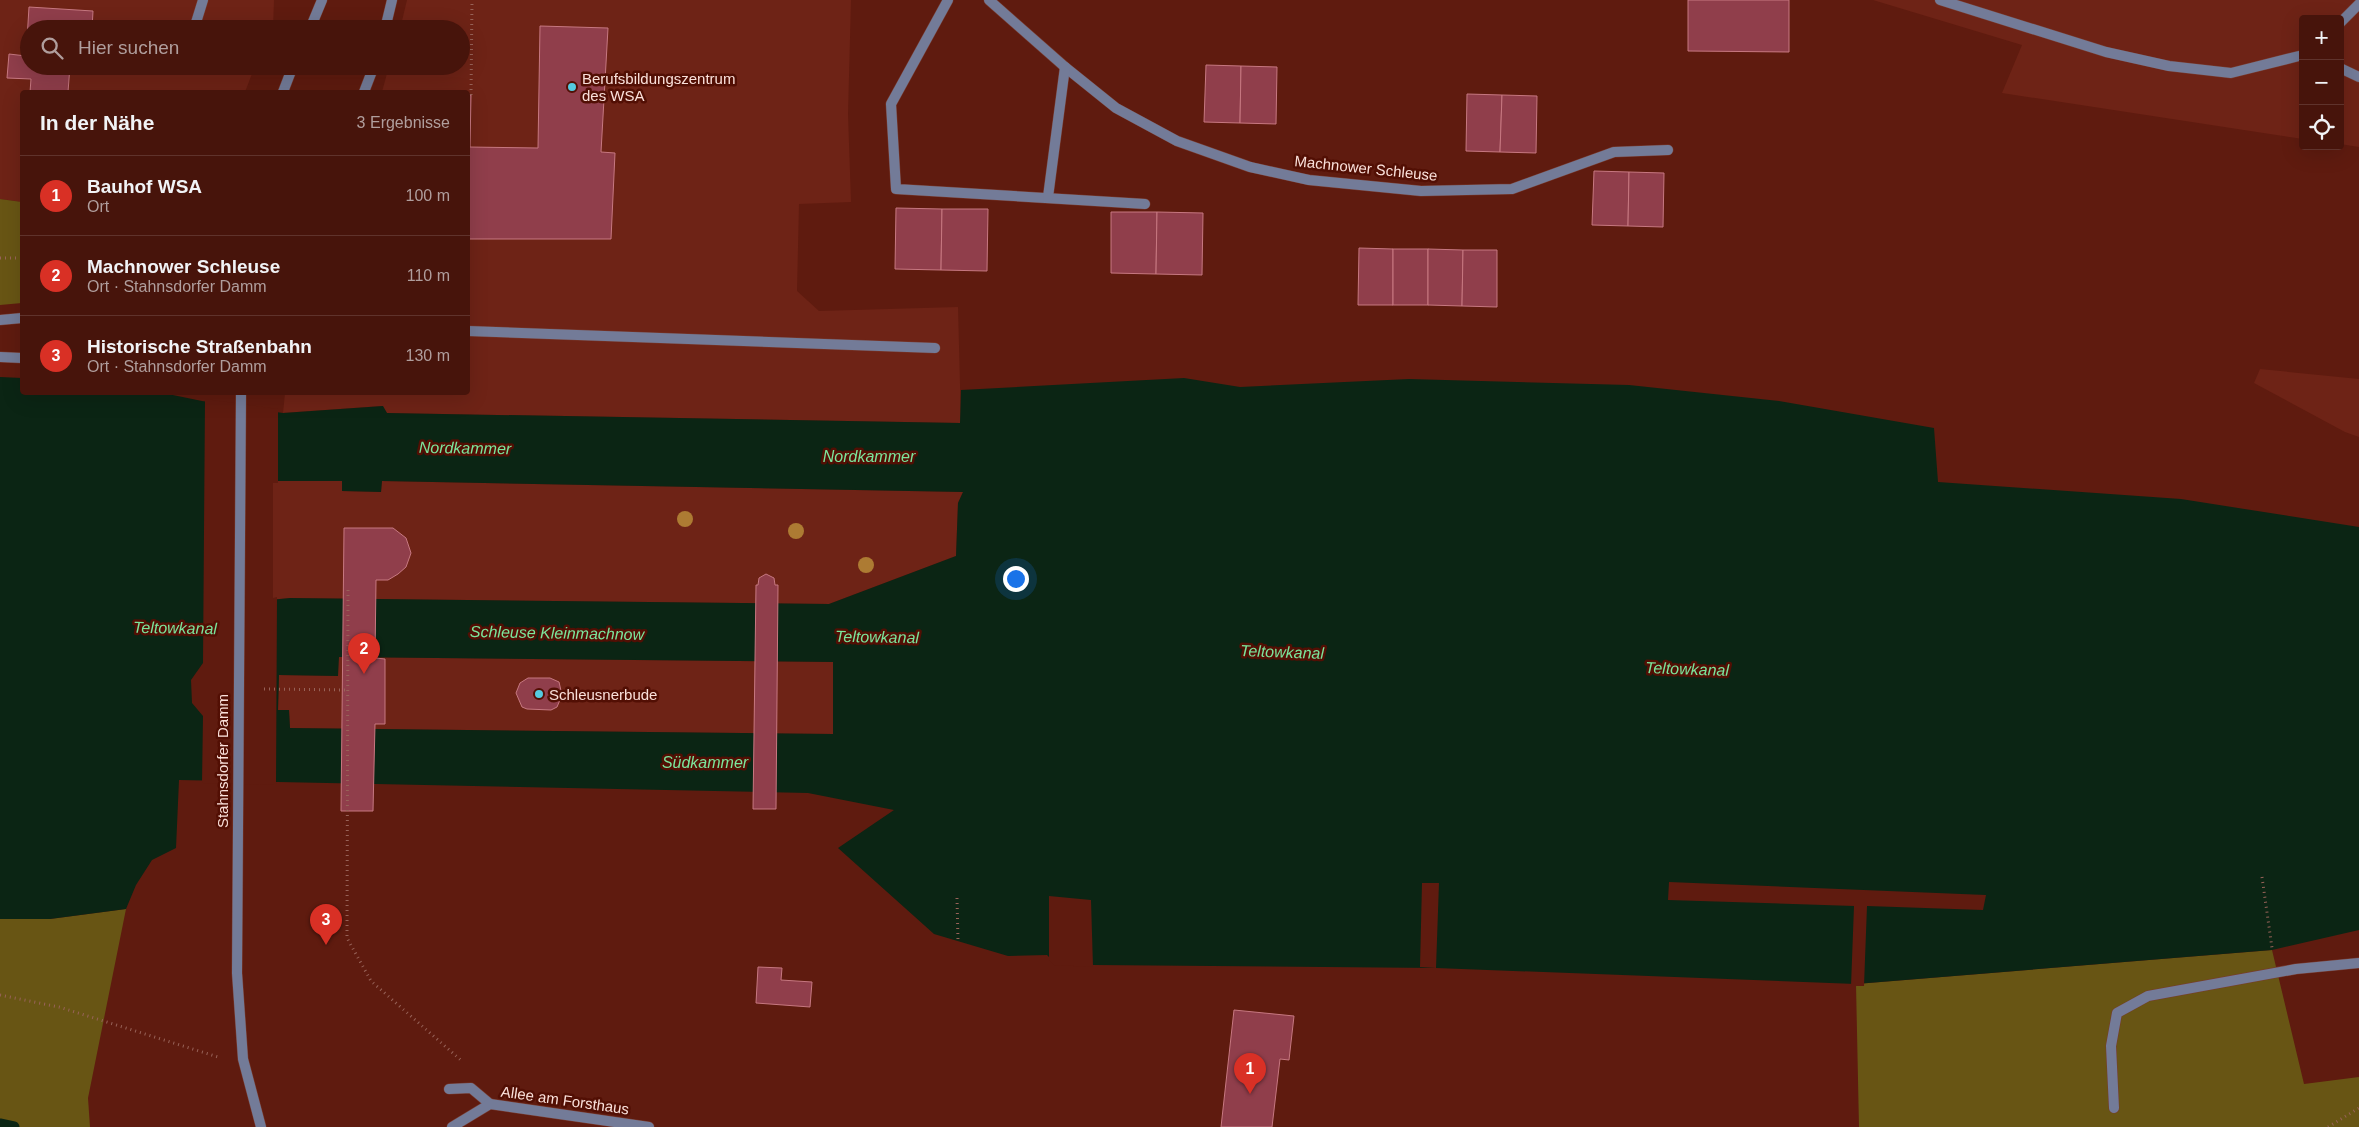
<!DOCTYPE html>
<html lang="de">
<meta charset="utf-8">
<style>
:root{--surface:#47140b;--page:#512119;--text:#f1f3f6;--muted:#b09e9d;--line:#5f332c;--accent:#d93025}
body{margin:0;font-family:Arial,sans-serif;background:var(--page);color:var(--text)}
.controls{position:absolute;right:15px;top:15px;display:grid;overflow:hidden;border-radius:5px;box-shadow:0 5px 20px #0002}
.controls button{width:45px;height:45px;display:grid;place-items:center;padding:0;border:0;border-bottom:1px solid var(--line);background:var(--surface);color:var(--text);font:25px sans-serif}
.you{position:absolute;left:1015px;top:578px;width:18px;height:18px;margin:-12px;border:4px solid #fff;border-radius:50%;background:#1a73e8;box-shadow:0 0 0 8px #1a73e833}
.badge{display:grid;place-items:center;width:32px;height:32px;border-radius:50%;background:var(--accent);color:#fff;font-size:16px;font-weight:700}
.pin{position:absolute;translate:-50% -41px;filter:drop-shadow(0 1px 2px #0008)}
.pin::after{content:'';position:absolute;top:26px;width:18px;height:15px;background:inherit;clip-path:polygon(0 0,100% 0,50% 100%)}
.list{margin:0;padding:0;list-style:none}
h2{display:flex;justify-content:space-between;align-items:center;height:65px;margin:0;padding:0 20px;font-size:21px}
h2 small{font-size:16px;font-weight:400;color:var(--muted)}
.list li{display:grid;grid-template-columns:32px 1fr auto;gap:15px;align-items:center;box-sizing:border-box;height:80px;padding:0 20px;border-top:1px solid var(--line)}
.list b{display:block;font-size:19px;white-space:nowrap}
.list p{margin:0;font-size:16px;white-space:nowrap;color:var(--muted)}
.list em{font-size:16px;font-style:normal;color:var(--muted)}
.icon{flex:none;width:28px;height:28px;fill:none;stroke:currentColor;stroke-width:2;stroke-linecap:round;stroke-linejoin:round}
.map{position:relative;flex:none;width:2359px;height:1127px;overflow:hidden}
.search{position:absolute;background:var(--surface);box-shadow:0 5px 20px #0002;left:20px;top:20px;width:450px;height:55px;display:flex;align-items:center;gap:12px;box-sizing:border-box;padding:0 18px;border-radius:28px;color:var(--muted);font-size:19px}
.panel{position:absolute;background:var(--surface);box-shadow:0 5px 20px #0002;left:20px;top:90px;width:450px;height:305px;border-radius:5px}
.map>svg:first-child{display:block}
.built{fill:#6e2316}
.green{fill:#685514}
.water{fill:#0b2514;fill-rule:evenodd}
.pier{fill:#5f1b0f}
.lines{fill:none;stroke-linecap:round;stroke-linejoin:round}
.stream{stroke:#0b2514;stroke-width:11}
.building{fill:#903e4b;stroke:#c77881}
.service-casing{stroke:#783b2f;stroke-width:11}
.tertiary-casing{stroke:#783b2f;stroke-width:11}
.path{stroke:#976258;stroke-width:3;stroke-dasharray:1 4;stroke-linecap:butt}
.service{stroke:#737b98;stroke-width:10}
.tertiary{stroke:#737b98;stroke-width:10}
.tree{fill:#ad7b33}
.poi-dot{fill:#55cae0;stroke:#520f04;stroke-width:2}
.labels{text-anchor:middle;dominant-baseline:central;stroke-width:5;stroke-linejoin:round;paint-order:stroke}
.poi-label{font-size:15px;fill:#fae0da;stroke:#520f04;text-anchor:start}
.street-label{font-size:15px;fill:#fae0da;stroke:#520f04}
.water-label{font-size:16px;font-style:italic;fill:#7be59c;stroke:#520f04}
</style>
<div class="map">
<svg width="2359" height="1127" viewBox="0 0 2359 1127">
<rect width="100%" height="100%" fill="#5f1b0f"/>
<g class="built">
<path d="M0,0H274L273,29H29V66H255L245,92H22V202L0,199Z"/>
<path d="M407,0H851L848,114L851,202L799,204L797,291L819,311L958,307L961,423L387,413L382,406L283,413L285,393L468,392V92H382L389,66H461V29H400Z"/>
<path d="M1873,0H2359V147L2340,144V19H2303V139L2002,93L2022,45Z"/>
<path d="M2260,369L2359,379V437L2345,432L2254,383Z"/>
<path d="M271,481H343L342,491L381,492L382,481L963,492L958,503L956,556L829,604L290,598L270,600Z"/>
<path d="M338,657L833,662V734L290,728L289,711L278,710L279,675L338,676Z"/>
</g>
<g class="green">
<path d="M0,199L22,202V303L0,305Z"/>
<path d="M126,909L88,1098L90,1127H0V919H50Z"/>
<path d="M2272,950L2304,1084L2359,1077V1127H1859L1856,984Z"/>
</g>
<path class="water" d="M0,377L22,378V392L163,393L202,401L283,413L383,406L387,413L960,423L961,390L1184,378L1240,387L1409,379L1629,385L1779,401L1934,428L1938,482L2181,499L2359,527V930L2272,950L1856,984L1436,968L1094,965L1054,962L1047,955L1008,956L934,934L838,848L894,810L808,793L179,780L176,848L152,860L136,885L126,909L50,919H0ZM271,481H342V491L381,492L382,481L963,492L958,503L956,556L829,604L290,598L270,600ZM339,657L833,662V734L290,728L289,710H278L279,675L338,676Z"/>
<g class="pier">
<path d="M205,399L278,409V483H273V598L277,597L276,785L202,783L203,716L192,703L191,680L203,663Z"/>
<path d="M1669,882L1986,895L1983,910L1867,906L1864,986H1851L1854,906L1668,900Z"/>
<path d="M1422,883H1439L1436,968L1420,967Z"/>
<path d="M1049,896L1091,900L1093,967L1054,965L1049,960Z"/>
</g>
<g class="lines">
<path class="stream" d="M0,1124L14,1127"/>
</g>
<g class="building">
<path d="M1688,0H1789V52L1688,51Z"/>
<path d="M29,7L93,11L92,29H29V66H70L68,92H30L31,79L7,78L9,54L26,56Z"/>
<path d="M540,26L608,28L601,152L615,153L611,239H468V147L538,148Z"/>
<path d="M1206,65L1241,66L1240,123L1204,122Z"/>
<path d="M1241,66L1277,67L1276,124L1240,123Z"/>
<path d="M1467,94L1502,95L1500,152L1466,151Z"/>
<path d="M468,95H471L470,147H468Z"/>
<path d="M1502,95L1537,96L1536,153L1500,152Z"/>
<path d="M1594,171L1629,172L1628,226L1592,225Z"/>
<path d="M1629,172L1664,173L1663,227L1628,226Z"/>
<path d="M896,208L942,209L941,270L895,269Z"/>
<path d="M942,209H988L987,271L941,270Z"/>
<path d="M1111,212H1157L1156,274L1111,273Z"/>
<path d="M1157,212L1203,213L1202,275L1156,274Z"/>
<path d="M1359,248L1393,249V305H1358Z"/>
<rect x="1393" y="249" width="35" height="56"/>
<path d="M1428,249L1463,250L1462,306L1428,305Z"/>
<path d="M1463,250H1497V307L1462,306Z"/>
<path d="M344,528H393L406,538L411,553L406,567L398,574L388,580H376L375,658L385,659V724H375L373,811H341Z"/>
<path d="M766,574L774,578L775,585H778L776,809H753L756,585H758L759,578Z"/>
<path d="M528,678H550L559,682L562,695L557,707L551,710L527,709L522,707L516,693L520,683Z"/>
<path d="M758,967L782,968L781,980L812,982L810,1007L756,1003Z"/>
<path d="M1234,1010L1294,1016L1289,1060L1280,1059L1272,1127H1221Z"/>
</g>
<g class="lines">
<g class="service-casing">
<g id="service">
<path d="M948,0L891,104L896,189L1145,204"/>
<path d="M989,0L1065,67L1116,108L1177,141L1250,167L1309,180L1421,191L1512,189L1614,152L1668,150"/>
<path d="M1940,0L2106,52L2169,66L2231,73L2303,55"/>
<path d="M2340,23L2359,4"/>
<path d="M194,29L203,0"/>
<path d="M385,29L392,0"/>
<path d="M2340,68L2359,77"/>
<path d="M364,92L374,66"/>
<path d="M1048,197L1065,67"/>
<path d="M0,320L22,318"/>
<path d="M468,331L935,348"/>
<path d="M0,357L22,358"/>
<path d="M449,1089L471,1088L490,1104"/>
<path d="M2114,1108L2111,1046L2117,1013L2148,996L2296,969L2359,963"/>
<path d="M452,1127L490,1104L649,1127"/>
</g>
</g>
<g class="tertiary-casing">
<g id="tertiary">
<path d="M310,29L322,0"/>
<path d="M283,92L293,66"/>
<path d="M241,392L237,973L243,1059L261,1127"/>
</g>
</g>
<g class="path">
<path d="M471,95L472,0"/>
<path d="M0,258H22"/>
<path d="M348,590L347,938L371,981L463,1062"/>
<path d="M264,689L347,690"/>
<path d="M2262,877L2272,948"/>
<path d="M957,898L958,941"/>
<path d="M0,995L59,1007L218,1057"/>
<path d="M2328,1127L2359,1108"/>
</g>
<use href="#service" class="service"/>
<use href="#tertiary" class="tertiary"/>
</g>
<g class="tree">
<circle cx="685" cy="519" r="8"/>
<circle cx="796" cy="531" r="8"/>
<circle cx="866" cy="565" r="8"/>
</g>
<g class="poi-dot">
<circle cx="572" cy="87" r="5"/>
<circle cx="539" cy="694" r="5"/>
</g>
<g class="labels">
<g class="poi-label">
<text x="582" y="78">Berufsbildungszentrum<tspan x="582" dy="17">des WSA</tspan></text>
<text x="549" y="694">Schleusnerbude</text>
</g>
<g class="street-label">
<text transform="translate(1366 168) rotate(6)">Machnower Schleuse</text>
<text transform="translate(222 761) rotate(-90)">Stahnsdorfer Damm</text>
<text transform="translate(565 1100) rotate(8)">Allee am Forsthaus</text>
</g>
<g class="water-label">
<text transform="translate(465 448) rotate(1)">Nordkammer</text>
<text x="869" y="456">Nordkammer</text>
<text transform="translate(175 628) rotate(1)">Teltowkanal</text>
<text transform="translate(557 633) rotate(1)">Schleuse Kleinmachnow</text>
<text transform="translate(877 637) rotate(1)">Teltowkanal</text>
<text transform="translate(1282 652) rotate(2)">Teltowkanal</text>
<text transform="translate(1687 669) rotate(2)">Teltowkanal</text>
<text x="705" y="762">Südkammer</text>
</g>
</g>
</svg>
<div class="controls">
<button>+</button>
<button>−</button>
<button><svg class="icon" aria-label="locate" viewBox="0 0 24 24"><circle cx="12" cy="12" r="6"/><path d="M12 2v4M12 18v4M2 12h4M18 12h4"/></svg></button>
</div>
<div class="you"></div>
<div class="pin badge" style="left:1250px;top:1094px">1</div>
<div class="pin badge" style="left:364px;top:674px">2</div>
<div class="pin badge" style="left:326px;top:945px">3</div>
<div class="search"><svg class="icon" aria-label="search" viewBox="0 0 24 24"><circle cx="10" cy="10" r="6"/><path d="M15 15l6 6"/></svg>Hier suchen</div>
<section class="panel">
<h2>In der Nähe<small>3 Ergebnisse</small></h2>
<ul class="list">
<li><span class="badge">1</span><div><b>Bauhof WSA</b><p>Ort</p></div><em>100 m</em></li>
<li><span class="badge">2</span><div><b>Machnower Schleuse</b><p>Ort · Stahnsdorfer Damm</p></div><em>110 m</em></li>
<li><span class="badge">3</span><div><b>Historische Straßenbahn</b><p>Ort · Stahnsdorfer Damm</p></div><em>130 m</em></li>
</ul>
</section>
</div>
